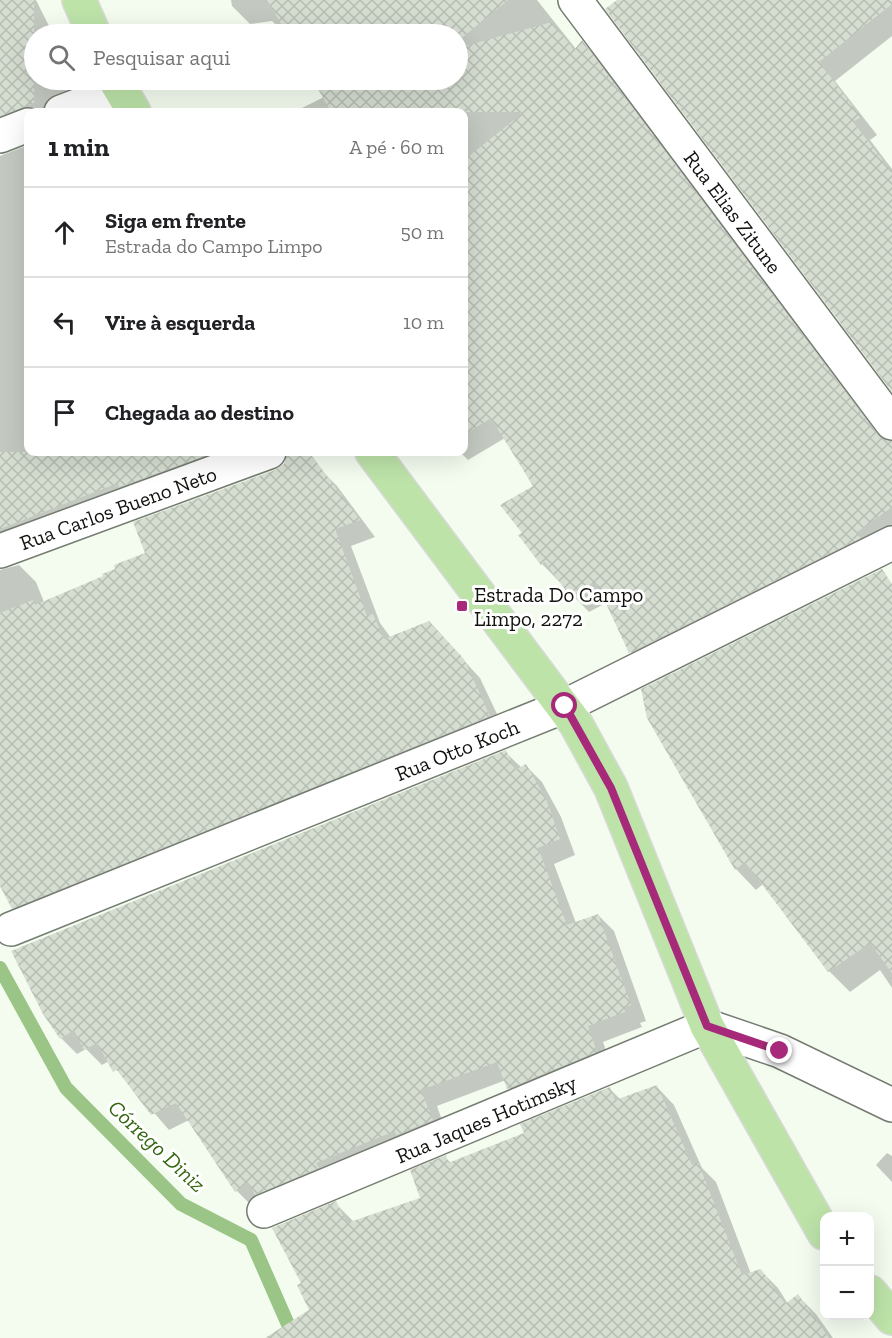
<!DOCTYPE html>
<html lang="pt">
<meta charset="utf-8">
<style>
:root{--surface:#fff;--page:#f2f2f2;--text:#202124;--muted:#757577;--line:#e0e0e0}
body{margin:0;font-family:"Zilla Slab",serif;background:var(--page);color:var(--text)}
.controls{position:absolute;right:18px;bottom:18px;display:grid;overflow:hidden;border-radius:12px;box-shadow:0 6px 24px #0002}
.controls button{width:54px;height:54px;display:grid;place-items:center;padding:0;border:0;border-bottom:2px solid var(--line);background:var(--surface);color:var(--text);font:30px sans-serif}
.stop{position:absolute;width:18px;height:18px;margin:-14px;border:4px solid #a7297a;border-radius:50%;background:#fff}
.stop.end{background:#a7297a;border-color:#fff;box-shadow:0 2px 6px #0008}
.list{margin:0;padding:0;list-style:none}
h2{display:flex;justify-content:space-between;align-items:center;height:78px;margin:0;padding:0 24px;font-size:26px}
h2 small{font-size:20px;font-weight:400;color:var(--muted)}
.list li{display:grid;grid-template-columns:39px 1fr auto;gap:18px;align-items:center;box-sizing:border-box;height:90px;padding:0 24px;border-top:2px solid var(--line)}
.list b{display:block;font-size:22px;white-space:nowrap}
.list p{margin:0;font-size:20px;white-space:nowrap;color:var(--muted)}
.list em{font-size:20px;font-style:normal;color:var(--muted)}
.icon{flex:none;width:33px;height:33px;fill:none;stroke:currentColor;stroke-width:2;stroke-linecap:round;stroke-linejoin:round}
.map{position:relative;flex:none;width:892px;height:1338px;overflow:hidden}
.search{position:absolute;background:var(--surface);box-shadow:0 6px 24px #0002;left:24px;top:24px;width:444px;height:66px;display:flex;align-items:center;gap:15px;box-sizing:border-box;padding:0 21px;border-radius:33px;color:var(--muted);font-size:22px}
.panel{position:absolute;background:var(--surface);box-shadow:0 6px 24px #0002;left:24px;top:108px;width:444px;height:348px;border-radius:12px}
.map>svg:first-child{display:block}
.shadow{fill:#0003}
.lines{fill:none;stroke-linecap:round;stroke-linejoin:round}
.stream{stroke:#9ac586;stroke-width:14}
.building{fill:url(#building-cross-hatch)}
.minor-casing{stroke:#747c71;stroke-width:36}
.major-casing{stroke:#d9d9d8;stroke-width:36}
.minor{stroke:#fff;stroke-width:33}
.major{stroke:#bde3a9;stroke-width:33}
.route{stroke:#a7297a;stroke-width:8}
.poi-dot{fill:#a7297a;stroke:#fff;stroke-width:2}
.labels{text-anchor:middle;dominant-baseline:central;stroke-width:6;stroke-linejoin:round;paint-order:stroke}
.street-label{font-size:21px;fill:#10120e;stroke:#fff}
.poi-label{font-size:21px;fill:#10120e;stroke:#fff;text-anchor:start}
.water-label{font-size:22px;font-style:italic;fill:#32650c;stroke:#fff}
</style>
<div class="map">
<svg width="892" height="1338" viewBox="0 0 892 1338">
<defs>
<pattern id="building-cross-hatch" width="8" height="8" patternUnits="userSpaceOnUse" patternTransform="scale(1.5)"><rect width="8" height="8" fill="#d6ded2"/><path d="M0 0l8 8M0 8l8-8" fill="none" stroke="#b7bdb3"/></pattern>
</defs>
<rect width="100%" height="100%" fill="#f4fcf0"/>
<g class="shadow">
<path d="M0,0H36L49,26L42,29L44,34H34V80H63L75,110L71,112H28L0,145Z"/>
<path d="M231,0H537L576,49L582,42L599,60L892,453V537L648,670L631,652L608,602L589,612L542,564L520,536L525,534L535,487L505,438L468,460L460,452H464V112H294L324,97L314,80H458V34H285L272,21L250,24L232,6Z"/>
<path d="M633,0H892V36L835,81L877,135L870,140L892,169V389Z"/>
<path d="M28,145V452H278L0,561V156Z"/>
<path d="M289,452H301L316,470L320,469L337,486L375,537L351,546L380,623L391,638L445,640L480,678L506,733L30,925L13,908L0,883V570L19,565L36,582L44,602L111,574L147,554L276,471L285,464Z"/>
<path d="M892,590V988L880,970L850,992L829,971L763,884L756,890L736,869L649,717Z"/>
<path d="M505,752L522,768L526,766L542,782L561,817L575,855L554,864L576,923L598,915L614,931L646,1021L640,1023L642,1027L603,1042L612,1068L525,1104L509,1088L506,1080L437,1106L448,1137L253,1207L237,1191L189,1120L169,1130L109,1061L102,1065L86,1049L77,1054L61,1038Z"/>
<path d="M657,1087L674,1105L702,1168L716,1182L751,1274L760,1270L778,1288L788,1304L798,1296L816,1314L833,1338H309L311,1311L303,1283L335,1203L354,1222L422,1199L445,1157L451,1163L526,1134L610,1089L621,1100Z"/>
<path d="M887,1153L892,1156V1182L876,1165Z"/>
</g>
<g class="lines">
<path class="stream" d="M0,968L66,1088L181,1204L251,1240L294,1338"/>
</g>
<g class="building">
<path d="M0,0H34V103L0,116Z"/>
<path d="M267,0H508L458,41V34H287Z"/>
<path d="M617,0H892V4L819,62L861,117L853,122L892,172V392L605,9Z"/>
<path d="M552,22L574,50L582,40L877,434L892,441V507L857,532L861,538L629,653L596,582L570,596L545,562L541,565L518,535L522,533L500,505L533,486L491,418L464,435V160L524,112H331L313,80H458V48Z"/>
<path d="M0,452H216L119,487L118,483L0,529Z"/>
<path d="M287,452H309L360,520L335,529L367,616L373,614L384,639L429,621L464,659L490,716L12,909L0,886V613L33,600L35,605L103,576L102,574L115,569L114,565L145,553L133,522L275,470L284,464Z"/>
<path d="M882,569L892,584V973L870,943L828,972L745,862L735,870L647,718L641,689Z"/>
<path d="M506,750L515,770L526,764L546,799L560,839L538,848L567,925L598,914L631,1005L625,1007L627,1011L588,1026L597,1052L507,1089L497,1062L421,1090L433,1120L396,1135L395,1131L316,1163L319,1168L255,1195L248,1182L235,1192L176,1103L151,1115L117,1070L113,1072L97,1043L84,1050L74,1030L60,1039L43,1014L11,951Z"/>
<path d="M657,1085L692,1165L698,1162L742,1275L761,1269L785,1304L798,1294L829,1338H265L309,1310L297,1285L301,1283L272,1228L336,1201L347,1223L420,1198L410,1170L446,1155L448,1163L524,1133L520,1124L610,1087L615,1100Z"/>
</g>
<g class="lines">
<g class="minor-casing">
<g id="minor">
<path d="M575,0L892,423"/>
<path d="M61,112L119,90"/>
<path d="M0,136L28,125"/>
<path d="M0,551L269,452"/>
<path d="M11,929L565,706L892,543"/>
<path d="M264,1211L707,1026L780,1051L892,1105"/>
</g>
</g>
<g class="major-casing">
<g id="major">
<path d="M79,0L94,34"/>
<path d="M115,80L134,112"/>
<path d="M372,452L576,724L611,788L707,1026L824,1233"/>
<path d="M870,1292L892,1318"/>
</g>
</g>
<use href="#minor" class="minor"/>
<use href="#major" class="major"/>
</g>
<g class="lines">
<path class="route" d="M565,706L611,788L707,1026L780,1051"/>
</g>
<rect class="poi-dot" x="456" y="600" width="12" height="12" rx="3"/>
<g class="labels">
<g class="street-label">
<text transform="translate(733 212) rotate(53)">Rua Elias Zitune</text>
<text transform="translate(118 508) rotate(-20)">Rua Carlos Bueno Neto</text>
<text transform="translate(457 750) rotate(-22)">Rua Otto Koch</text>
<text transform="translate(486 1119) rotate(-23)">Rua Jaques Hotimsky</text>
</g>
<g class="poi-label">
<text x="474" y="594">Estrada Do Campo<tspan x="474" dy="24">Limpo, 2272</tspan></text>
</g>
<g class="water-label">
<text transform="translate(157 1146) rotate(43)">Córrego Diniz</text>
</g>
</g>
</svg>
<div class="controls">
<button>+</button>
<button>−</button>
</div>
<div class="stop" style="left:565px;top:706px"></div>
<div class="stop end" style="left:780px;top:1051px"></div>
<div class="search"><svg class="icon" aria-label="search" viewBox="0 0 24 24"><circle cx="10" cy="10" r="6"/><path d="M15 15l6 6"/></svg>Pesquisar aqui</div>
<section class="panel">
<h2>1 min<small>A pé · 60 m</small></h2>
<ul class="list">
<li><svg class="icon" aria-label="ahead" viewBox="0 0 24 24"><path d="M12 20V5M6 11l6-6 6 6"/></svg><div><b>Siga em frente</b><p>Estrada do Campo Limpo</p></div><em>50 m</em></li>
<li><svg class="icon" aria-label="left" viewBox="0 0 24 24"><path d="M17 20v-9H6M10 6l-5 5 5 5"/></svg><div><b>Vire à esquerda</b></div><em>10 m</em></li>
<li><svg class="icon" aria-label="arrive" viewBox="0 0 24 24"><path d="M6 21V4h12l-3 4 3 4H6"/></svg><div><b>Chegada ao destino</b></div></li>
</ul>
</section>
</div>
